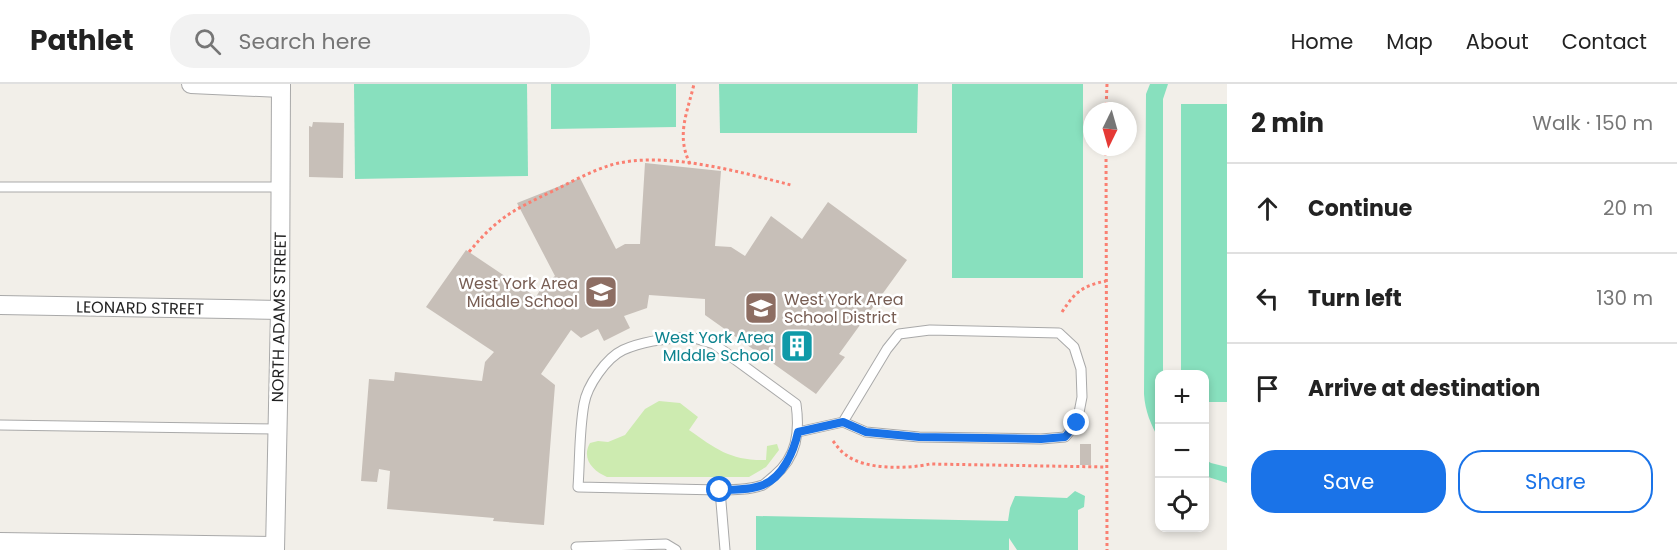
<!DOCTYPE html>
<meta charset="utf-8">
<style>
:root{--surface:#fff;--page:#f2f2f2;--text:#222;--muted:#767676;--line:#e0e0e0;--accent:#1a73e8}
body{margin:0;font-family:Poppins,sans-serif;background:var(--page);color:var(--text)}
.controls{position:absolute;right:18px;bottom:18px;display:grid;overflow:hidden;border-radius:12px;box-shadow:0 3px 9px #0003}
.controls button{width:54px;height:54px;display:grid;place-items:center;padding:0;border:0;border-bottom:2px solid var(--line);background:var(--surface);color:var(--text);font:30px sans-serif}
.compass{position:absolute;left:1083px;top:18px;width:54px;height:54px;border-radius:50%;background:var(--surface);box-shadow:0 3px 9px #0003;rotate:185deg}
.stop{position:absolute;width:18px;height:18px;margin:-14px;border:4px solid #1a73e8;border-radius:50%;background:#fff}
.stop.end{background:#1a73e8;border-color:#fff;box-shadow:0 2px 6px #0008}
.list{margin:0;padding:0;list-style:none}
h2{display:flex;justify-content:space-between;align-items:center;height:78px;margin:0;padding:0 24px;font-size:26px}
h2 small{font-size:20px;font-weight:400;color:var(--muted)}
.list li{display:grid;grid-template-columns:39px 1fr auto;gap:18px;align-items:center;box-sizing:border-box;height:90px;padding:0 24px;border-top:2px solid var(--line)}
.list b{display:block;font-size:22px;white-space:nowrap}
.list em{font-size:20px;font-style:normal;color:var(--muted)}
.actions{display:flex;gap:12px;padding:18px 24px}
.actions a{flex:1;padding:14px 0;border:2px solid var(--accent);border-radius:24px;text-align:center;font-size:21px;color:var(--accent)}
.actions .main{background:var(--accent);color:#fff}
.icon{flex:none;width:33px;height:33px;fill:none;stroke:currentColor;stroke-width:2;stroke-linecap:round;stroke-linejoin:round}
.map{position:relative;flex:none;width:1227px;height:466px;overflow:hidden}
header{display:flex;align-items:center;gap:36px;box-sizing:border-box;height:84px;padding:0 30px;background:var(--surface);border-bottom:2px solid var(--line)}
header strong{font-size:28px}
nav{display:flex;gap:33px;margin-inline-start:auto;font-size:21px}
.search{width:420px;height:54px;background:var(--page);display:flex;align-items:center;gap:15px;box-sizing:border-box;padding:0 21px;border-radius:24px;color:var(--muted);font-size:22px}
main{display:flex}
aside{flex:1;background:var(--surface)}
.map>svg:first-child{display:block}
.grass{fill:#cdebb0}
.pitch{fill:#88e0be}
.building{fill:#c7bfb8}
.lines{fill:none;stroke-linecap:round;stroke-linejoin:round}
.lane-casing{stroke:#a9a9a9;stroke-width:11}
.street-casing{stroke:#a9a9a9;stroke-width:20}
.path{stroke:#fa8072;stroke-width:3;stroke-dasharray:3 3;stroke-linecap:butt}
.lane{stroke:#fff;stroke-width:9}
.street{stroke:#fff;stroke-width:18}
.route{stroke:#1a73e8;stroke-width:8}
.labels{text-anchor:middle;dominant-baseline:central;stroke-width:5;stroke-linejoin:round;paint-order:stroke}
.education-label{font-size:16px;fill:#785e54;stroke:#fff;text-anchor:end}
.street-label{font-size:16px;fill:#222;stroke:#fff}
.culture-label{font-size:16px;fill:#0d838f;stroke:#fff;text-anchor:end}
</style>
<header>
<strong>Pathlet</strong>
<div class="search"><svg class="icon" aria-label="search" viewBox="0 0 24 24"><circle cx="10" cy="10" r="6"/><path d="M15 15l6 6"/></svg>Search here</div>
<nav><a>Home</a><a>Map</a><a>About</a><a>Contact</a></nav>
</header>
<main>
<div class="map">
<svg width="1227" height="466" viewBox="0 0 1227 466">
<rect width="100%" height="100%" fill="#f2efe9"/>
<path class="grass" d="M659,317L680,319L698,333L689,346C716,365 731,377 766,376L767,362L777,360L779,366L766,383L749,393H607C593,387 581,375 590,359L598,357L608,358L625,351L645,325Z"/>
<g class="pitch">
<path d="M354,0H527L528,92L355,95Z"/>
<path d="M551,0H676V43L551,45Z"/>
<path d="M719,0H918L917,49H720Z"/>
<rect x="952" y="0" width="131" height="194"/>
<path d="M1150,0H1168L1163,15V290H1160L1159,355C1151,341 1145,327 1144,310L1146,10Z"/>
<path d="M1181,20H1227V318H1205L1204,290H1181Z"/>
<path d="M1204,375L1211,379L1227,383V399L1205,392Z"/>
<path d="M1075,407L1085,412L1084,423L1078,426V466H1017L1009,454V466H756V432L1008,437L1010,424L1015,412L1067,414Z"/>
</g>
<g class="building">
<path d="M313,38L344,39L343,94L309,93V42L312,43Z"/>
<path d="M645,79L721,87L715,162L731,163L745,172L771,132L802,155L828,118L907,176L839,270L845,273L816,310L705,231V215L649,211L647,224L624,232L630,244L604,257L598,245L581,254L571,246L541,290L555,301L544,441L493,437L494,434L387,425L390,387L379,385L377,398L361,397L369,295L394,297L395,288L482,297L485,278L494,268L426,223L466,166L536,213L543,201L555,192L517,119L580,94L616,165L625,160H640Z"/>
<rect x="1080" y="360" width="11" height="21"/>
</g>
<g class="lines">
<g class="lane-casing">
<g id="lane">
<path d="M0,103H281"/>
<path d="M691,253L714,260L796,320C800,348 797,373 774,392C770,395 766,399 763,401C750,406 733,406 720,406L578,403C580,376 579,348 584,320C587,302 606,274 623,266C643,257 669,254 691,253Z"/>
<path d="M0,341L278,345"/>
<path d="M798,348L843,338L887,265L899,250L930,246L1059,249L1074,263L1081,285L1082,313L1077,339L1065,353L1041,355L919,353L866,348L843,338"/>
<path d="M720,406L725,466"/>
<path d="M576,463L666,460L676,466"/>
</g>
</g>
<g class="street-casing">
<g id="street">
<path d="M191,0L281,4"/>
<path d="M0,221L280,226"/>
<path d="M0,458L275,462"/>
<path d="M275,466L280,226L281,0"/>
</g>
</g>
<g class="path">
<path d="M1106,27L1107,0"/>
<path d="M1106,63L1107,466"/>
<path d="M690,80C676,51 687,30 694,0"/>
<path d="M469,168C497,134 513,126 553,107C571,98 591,87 611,81C663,66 740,88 791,101"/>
<path d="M1062,228C1075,208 1082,202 1106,197"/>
<path d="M833,357C837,362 841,368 846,371C865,386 907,385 930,380L1106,383"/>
</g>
<use href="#lane" class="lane"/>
<use href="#street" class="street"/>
</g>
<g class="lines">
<path class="route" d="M720,406C733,406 750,406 763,401C783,393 794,367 798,348L843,338L866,348L919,353L1041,355L1065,353L1077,339"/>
</g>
<defs>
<g id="school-square" transform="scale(1.725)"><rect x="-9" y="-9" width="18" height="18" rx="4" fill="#8d6e63" stroke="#fff"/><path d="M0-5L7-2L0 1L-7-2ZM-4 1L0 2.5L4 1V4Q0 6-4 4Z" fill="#fff"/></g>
<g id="building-square" transform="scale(1.725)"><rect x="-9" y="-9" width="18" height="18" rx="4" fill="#0f9aa8" stroke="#fff"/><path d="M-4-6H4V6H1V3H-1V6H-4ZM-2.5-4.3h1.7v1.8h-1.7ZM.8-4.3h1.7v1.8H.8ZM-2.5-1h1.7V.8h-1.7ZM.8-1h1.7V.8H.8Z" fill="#fff"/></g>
</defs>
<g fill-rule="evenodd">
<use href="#school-square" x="601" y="208"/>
<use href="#school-square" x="761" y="224"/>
<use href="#building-square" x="797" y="262"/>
</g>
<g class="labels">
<g class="education-label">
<text x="578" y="199">West York Area<tspan x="578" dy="18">Middle School</tspan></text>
<text x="784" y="215" text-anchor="start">West York Area<tspan x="784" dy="18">School District</tspan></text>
</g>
<g class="street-label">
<text transform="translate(140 224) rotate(1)">LEONARD STREET</text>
<text transform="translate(279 233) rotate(-89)">NORTH ADAMS STREET</text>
</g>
<g class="culture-label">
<text x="774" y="253">West York Area<tspan x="774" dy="18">MIddle School</tspan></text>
</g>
</g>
</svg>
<div class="controls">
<button>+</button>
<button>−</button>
<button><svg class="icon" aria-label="locate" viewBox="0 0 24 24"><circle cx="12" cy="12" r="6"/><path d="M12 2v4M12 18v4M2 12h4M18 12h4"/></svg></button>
</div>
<svg class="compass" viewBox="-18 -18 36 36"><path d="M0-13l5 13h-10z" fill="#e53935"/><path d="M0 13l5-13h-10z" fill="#767676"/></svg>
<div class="stop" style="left:720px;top:406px"></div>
<div class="stop end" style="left:1077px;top:339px"></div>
</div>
<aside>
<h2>2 min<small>Walk · 150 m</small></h2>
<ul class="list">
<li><svg class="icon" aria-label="ahead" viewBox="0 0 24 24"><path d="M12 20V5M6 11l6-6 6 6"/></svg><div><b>Continue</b></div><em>20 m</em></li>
<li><svg class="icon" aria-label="left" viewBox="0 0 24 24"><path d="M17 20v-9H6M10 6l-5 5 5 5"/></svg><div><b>Turn left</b></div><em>130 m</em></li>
<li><svg class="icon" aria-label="arrive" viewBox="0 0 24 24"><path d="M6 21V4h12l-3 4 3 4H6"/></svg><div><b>Arrive at destination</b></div></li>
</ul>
<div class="actions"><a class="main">Save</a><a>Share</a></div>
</aside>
</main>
